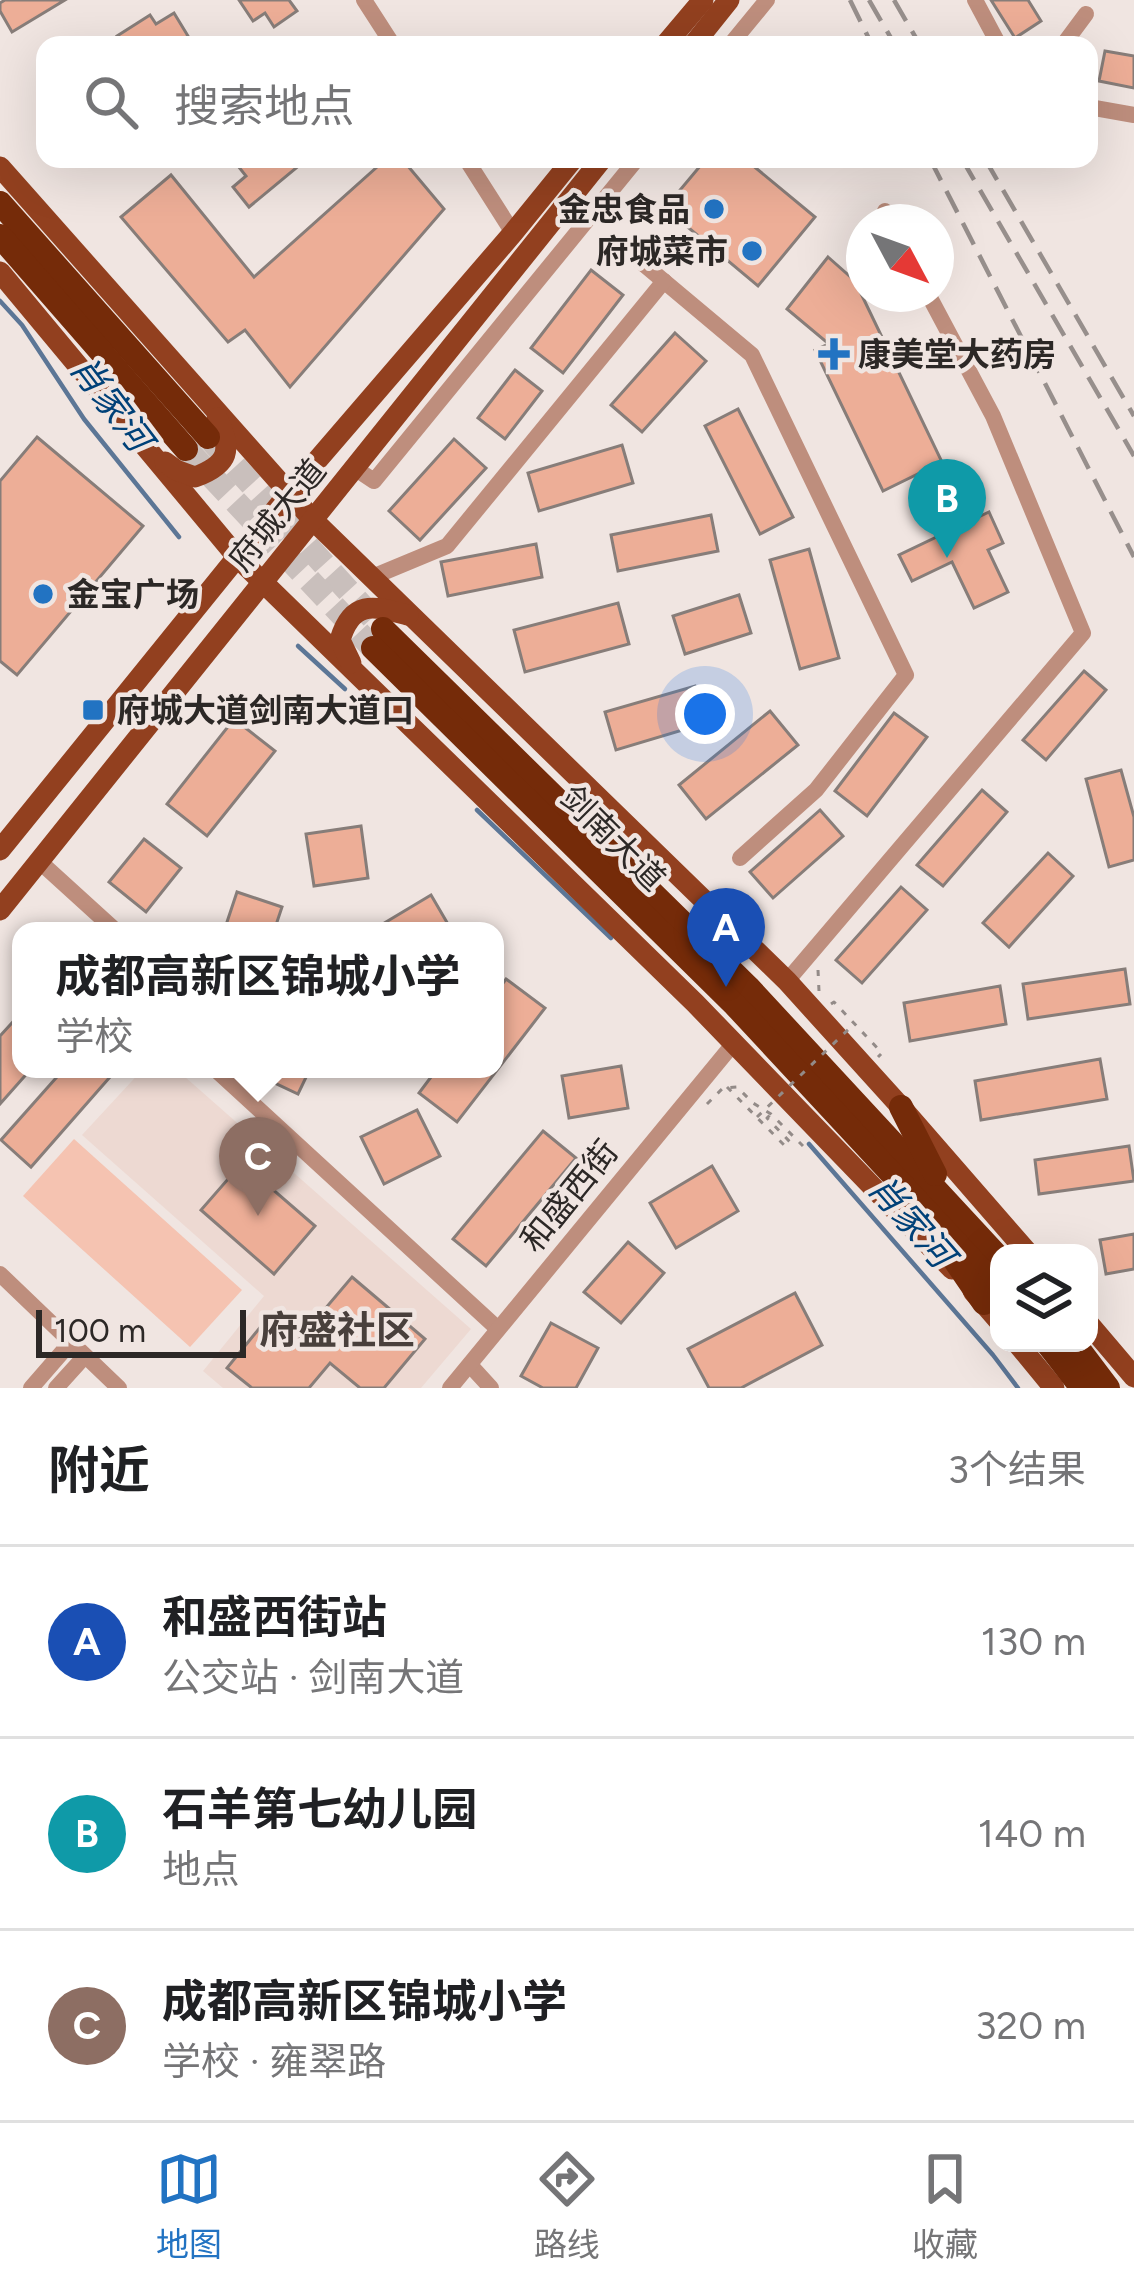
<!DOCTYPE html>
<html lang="zh">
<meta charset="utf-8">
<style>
:root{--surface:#fff;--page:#f6f6f6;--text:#202124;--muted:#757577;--line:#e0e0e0;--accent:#2273c2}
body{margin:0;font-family:Figtree,"Noto Sans SC",sans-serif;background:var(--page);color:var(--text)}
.controls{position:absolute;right:36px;bottom:36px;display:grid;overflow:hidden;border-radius:24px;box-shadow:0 12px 48px #0002}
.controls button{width:108px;height:108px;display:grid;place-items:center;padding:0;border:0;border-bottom:3px solid var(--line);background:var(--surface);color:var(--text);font:60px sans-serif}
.compass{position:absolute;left:846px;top:204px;width:108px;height:108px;border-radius:50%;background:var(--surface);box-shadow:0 12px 48px #0002;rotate:131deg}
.scale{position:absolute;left:36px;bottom:30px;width:210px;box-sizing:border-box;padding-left:12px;border:6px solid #2c2826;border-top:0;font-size:33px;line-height:42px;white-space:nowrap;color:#2c2826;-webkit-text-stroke:9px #f0e5e1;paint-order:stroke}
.you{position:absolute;left:705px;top:714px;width:42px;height:42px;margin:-30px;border:9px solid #fff;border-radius:50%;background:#1a73e8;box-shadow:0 0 0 18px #1a73e833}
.badge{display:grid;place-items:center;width:78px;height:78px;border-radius:50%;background:var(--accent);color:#fff;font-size:39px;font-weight:700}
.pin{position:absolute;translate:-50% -99px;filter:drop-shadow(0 3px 6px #0008)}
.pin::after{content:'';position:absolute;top:63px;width:42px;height:36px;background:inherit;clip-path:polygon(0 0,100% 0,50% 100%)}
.popup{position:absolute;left:12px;top:922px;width:492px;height:156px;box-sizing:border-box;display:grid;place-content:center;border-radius:24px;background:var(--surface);filter:drop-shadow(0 3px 9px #0005);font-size:39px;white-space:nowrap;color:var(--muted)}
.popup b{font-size:45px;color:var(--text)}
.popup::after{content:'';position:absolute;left:50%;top:100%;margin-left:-24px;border:24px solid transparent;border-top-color:var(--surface)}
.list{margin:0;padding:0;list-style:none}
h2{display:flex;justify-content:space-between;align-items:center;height:156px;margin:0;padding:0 48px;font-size:51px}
h2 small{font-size:39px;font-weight:400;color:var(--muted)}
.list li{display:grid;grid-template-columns:78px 1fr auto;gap:36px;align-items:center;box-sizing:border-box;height:192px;padding:0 48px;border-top:3px solid var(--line)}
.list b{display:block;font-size:45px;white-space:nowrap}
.list p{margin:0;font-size:39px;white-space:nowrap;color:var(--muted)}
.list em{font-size:39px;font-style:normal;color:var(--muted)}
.icon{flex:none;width:66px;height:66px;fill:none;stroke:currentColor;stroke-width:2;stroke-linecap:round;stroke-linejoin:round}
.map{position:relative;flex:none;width:1134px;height:1388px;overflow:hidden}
.search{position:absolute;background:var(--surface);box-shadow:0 12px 48px #0002;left:36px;right:36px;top:36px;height:132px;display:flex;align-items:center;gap:30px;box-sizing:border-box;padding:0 42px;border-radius:24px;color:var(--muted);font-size:45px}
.sheet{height:732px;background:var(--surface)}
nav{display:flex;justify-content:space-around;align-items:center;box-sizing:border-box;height:168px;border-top:3px solid var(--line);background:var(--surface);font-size:33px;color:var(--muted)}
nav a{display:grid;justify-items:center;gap:6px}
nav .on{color:var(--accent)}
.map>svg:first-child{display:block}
.built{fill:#edd9d2}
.green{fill:#f5c3b1}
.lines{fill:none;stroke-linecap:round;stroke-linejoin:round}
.stream{stroke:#5c7696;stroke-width:4.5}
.building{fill:#edae97;stroke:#877d79;stroke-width:3}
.highway-tunnel{stroke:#c9bfbc;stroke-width:24;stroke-dasharray:24 12;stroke-linecap:butt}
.path{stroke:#938b88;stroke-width:3;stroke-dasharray:6 9;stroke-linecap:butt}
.minor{stroke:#be8e7d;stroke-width:16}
.major{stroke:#92401f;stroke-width:21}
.highway{stroke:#752b09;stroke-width:24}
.rail{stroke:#978f8c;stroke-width:4.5;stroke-dasharray:24 12;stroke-linecap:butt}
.path-bridge{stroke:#938b88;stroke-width:3;stroke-dasharray:6 9;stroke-linecap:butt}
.poi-dot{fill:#2273c2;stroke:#f0e5e1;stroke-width:4.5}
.labels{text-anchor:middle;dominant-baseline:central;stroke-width:9;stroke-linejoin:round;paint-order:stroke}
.poi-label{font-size:33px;font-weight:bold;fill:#2c2826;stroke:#f0e5e1;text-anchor:start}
.street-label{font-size:33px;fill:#2c2826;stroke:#f0e5e1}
.water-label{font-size:36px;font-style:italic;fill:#004178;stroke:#f0e5e1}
.quarter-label{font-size:39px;font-weight:bold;fill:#49403c;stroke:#f0e5e1}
</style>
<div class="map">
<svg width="1134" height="1388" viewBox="0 0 1134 1388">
<rect width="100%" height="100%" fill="#f0e5e1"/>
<path class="built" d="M143,1069H176L471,1329L421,1388H223L203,1371L264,1296L82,1135Z"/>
<path class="green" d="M74,1139L242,1290L190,1347L23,1196Z"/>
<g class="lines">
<g class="stream">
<path d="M0,301L22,325L84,419L179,537"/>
<path d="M298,646L345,689"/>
<path d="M477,810L611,938"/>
<path d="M809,1144L993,1355L1018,1388"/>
</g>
</g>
<g class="building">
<path d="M5,0H65L12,32L0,11V3Z"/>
<path d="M239,0H289L297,11L274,27L265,13L253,21Z"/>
<path d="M991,0H1028L1041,21L1015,38Z"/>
<path d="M174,13L188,36L175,45H122L117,36L150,15L156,24Z"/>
<path d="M1105,51L1134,56V88L1099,81Z"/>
<path d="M246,159H307L249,207L233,187L246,176L238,166Z"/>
<path d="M386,159H402L444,209L290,387L245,330L228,342L121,217L171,175L254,277Z"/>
<path d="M706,159H745L815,217L758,286L665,208Z"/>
<path d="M828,257L855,281L942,462L883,491L815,350L829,344L787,309Z"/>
<path d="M591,270L623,295L563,373L531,348Z"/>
<path d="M675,333L706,361L642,432L611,405Z"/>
<path d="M515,370L542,391L505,439L478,418Z"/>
<path d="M738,409L793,517L760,534L705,426Z"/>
<path d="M37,437L143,526L17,675L0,661V481Z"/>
<path d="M454,439L486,468L420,540L389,511Z"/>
<path d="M622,445L633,483L539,511L528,473Z"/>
<path d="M989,512L1003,543L988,550L1008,592L974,608L952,562L912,581L899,555Z"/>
<path d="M711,515L718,551L618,571L611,535Z"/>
<path d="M536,544L542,577L448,596L441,562Z"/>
<path d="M809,549L839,658L800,669L770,560Z"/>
<path d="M739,595L751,633L685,654L673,616Z"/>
<path d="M618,603L629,644L525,672L514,630Z"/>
<path d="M1084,671L1106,690L1046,760L1023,740Z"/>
<path d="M695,686L706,723L616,750L605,712Z"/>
<path d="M770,711L798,745L706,819L679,785Z"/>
<path d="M894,713L927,737L867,816L835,791Z"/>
<path d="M234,719L275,751L207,836L167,804Z"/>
<path d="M1121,770L1134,817V860L1109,867L1086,779Z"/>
<path d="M982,790L1007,812L943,886L917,865Z"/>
<path d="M820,810L843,836L773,898L750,872Z"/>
<path d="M361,826L368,878L314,886L306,834Z"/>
<path d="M144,839L181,868L146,912L109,882Z"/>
<path d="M1048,853L1073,876L1009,947L983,923Z"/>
<path d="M901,887L927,910L862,983L836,960Z"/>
<path d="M237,892L282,907L274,931H224Z"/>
<path d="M431,895L452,931H371Z"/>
<path d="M1125,969L1130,1004L1028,1019L1023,984Z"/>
<path d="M506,979L545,1008L457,1122L419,1093L437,1069H495V994Z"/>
<path d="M1000,986L1006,1024L910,1041L904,1003Z"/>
<path d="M21,1013V1069H31L0,1104V1036Z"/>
<path d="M1100,1059L1107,1099L981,1120L975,1081Z"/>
<path d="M621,1066L628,1108L569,1118L562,1076Z"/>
<path d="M64,1069H117L31,1167L1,1140Z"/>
<path d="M245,1069H310L298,1094Z"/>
<path d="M417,1110L440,1156L384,1184L361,1137Z"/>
<path d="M543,1131L576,1158L486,1266L453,1239Z"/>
<path d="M1129,1146L1134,1181L1039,1194L1035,1160Z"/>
<path d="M242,1163L315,1226L274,1274L201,1210Z"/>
<path d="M712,1166L738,1211L676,1248L650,1203Z"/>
<path d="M1134,1234V1269L1106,1274L1100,1240Z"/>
<path d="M628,1242L664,1273L621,1323L584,1292Z"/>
<path d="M352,1277L425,1339L384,1388H360L330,1363L309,1388H252L227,1368L262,1325L291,1349Z"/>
<path d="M795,1293L822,1345L741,1388H709L688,1349Z"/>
<path d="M551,1323L598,1348L576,1388H543L521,1376Z"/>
</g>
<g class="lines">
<g class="highway-tunnel">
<path d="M211,440L383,629"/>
<path d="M186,449L373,648"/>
</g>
<g class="path">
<path d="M818,970L819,991"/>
<path d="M831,1004L834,1002L882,1053L878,1057"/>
<path d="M727,1087L785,1146L790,1142L767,1118L771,1114"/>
<path d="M707,1104L723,1088L737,1087L753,1103L771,1114L803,1146"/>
</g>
<g class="minor">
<path d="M364,0L393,45"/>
<path d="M975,0L999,45"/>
<path d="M730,45L767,0"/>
<path d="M1063,45L1086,14"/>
<path d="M1089,107L1134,115"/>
<path d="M466,159L513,233"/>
<path d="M885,211L890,222"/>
<path d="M622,246L752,355L906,675L816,790L740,858"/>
<path d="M356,469L374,481L637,159"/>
<path d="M370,578L447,546L664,281"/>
<path d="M39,861L116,931"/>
<path d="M787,981L1083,633L993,416L928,294"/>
<path d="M215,1069L498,1329"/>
<path d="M0,1274L119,1388"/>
<path d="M470,1365L491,1388"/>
<path d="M31,1388L71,1342"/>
<path d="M56,1388L85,1356"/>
<path d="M450,1388L734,1043"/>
</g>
<g class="major">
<path d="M665,45L703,0"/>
<path d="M693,45L729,0"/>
<path d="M0,167L314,521L787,981L901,1107L1028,1253"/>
<path d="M0,272L238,558L695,1003L952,1269"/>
<path d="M165,462L176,470L195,477C230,464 232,450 217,418"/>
<path d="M351,663L340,640C352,599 374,606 408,615"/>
<path d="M0,850L289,493L513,233L573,159"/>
<path d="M0,910L602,159"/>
<path d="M973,1291L999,1321"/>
<path d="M1089,1324L1134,1377"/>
<path d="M1017,1343L1054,1388"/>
</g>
<g class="highway">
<path d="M0,203L208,437"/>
<path d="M0,236L186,449"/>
<path d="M383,629L748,987L999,1258"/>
<path d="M373,648L735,1005L999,1289"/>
<path d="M901,1107L935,1174"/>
<path d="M945,1246L984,1303"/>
<path d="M1047,1343L1082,1388"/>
<path d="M1074,1343L1108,1388"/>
</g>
<g class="rail">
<path d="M850,0L872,45"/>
<path d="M869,0L895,45"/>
<path d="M894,0L920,45"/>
<path d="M930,159L1134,557"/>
<path d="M962,159L1134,456"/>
<path d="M985,159L1134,416"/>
</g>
<path class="path-bridge" d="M757,1117L854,1024"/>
</g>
<g class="poi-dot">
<circle cx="714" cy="209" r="12"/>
<circle cx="752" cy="251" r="12"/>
<path d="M828 336h12v12h12v12h-12v12h-12v-12h-12v-12h12z"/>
<circle cx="43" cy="594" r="12"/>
<rect x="81" y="698" width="24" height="24" rx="6"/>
</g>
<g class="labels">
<g class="poi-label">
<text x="690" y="209" text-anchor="end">金忠食品</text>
<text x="728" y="251" text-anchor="end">府城菜市</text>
<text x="858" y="354">康美堂大药房</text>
<text x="67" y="594">金宝广场</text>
<text x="117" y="710">府城大道剑南大道口</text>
</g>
<g class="street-label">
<text transform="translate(277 515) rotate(-51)">府城大道</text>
<text transform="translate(613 838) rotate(45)">剑南大道</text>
<text transform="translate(569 1196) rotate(-51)">和盛西街</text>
</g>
<g class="water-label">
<text transform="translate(111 403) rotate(53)">肖家河</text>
<text transform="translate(911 1221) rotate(49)">肖家河</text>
</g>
<g class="quarter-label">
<text x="337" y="1330">府盛社区</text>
</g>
</g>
</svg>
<div class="controls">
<button><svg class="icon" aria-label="layers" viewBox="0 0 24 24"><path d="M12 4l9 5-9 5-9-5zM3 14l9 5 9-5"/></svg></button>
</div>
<svg class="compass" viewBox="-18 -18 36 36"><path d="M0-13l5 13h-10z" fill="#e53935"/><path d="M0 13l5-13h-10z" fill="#757577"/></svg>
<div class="scale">100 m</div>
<div class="you"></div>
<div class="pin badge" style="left:726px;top:987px;background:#1a4fb4">A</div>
<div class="pin badge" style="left:947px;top:558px;background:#0f9aa8">B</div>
<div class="pin badge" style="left:258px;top:1216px;background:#8d6e63">C</div>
<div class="popup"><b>成都高新区锦城小学</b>学校</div>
<div class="search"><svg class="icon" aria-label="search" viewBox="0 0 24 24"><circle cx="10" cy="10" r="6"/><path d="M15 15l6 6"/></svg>搜索地点</div>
</div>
<section class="sheet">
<h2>附近<small>3个结果</small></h2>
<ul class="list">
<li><span class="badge" style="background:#1a4fb4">A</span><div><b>和盛西街站</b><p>公交站 · 剑南大道</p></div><em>130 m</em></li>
<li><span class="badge" style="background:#0f9aa8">B</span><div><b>石羊第七幼儿园</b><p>地点</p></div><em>140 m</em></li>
<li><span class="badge" style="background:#8d6e63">C</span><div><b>成都高新区锦城小学</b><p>学校 · 雍翠路</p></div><em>320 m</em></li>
</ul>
</section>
<nav>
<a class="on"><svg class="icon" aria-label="map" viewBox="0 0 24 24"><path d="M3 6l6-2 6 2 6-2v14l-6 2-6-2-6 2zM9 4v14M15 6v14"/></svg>地图</a>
<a><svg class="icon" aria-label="directions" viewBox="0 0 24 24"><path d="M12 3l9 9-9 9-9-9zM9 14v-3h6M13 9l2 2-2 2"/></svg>路线</a>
<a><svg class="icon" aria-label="saved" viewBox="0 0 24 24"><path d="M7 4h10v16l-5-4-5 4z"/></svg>收藏</a>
</nav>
